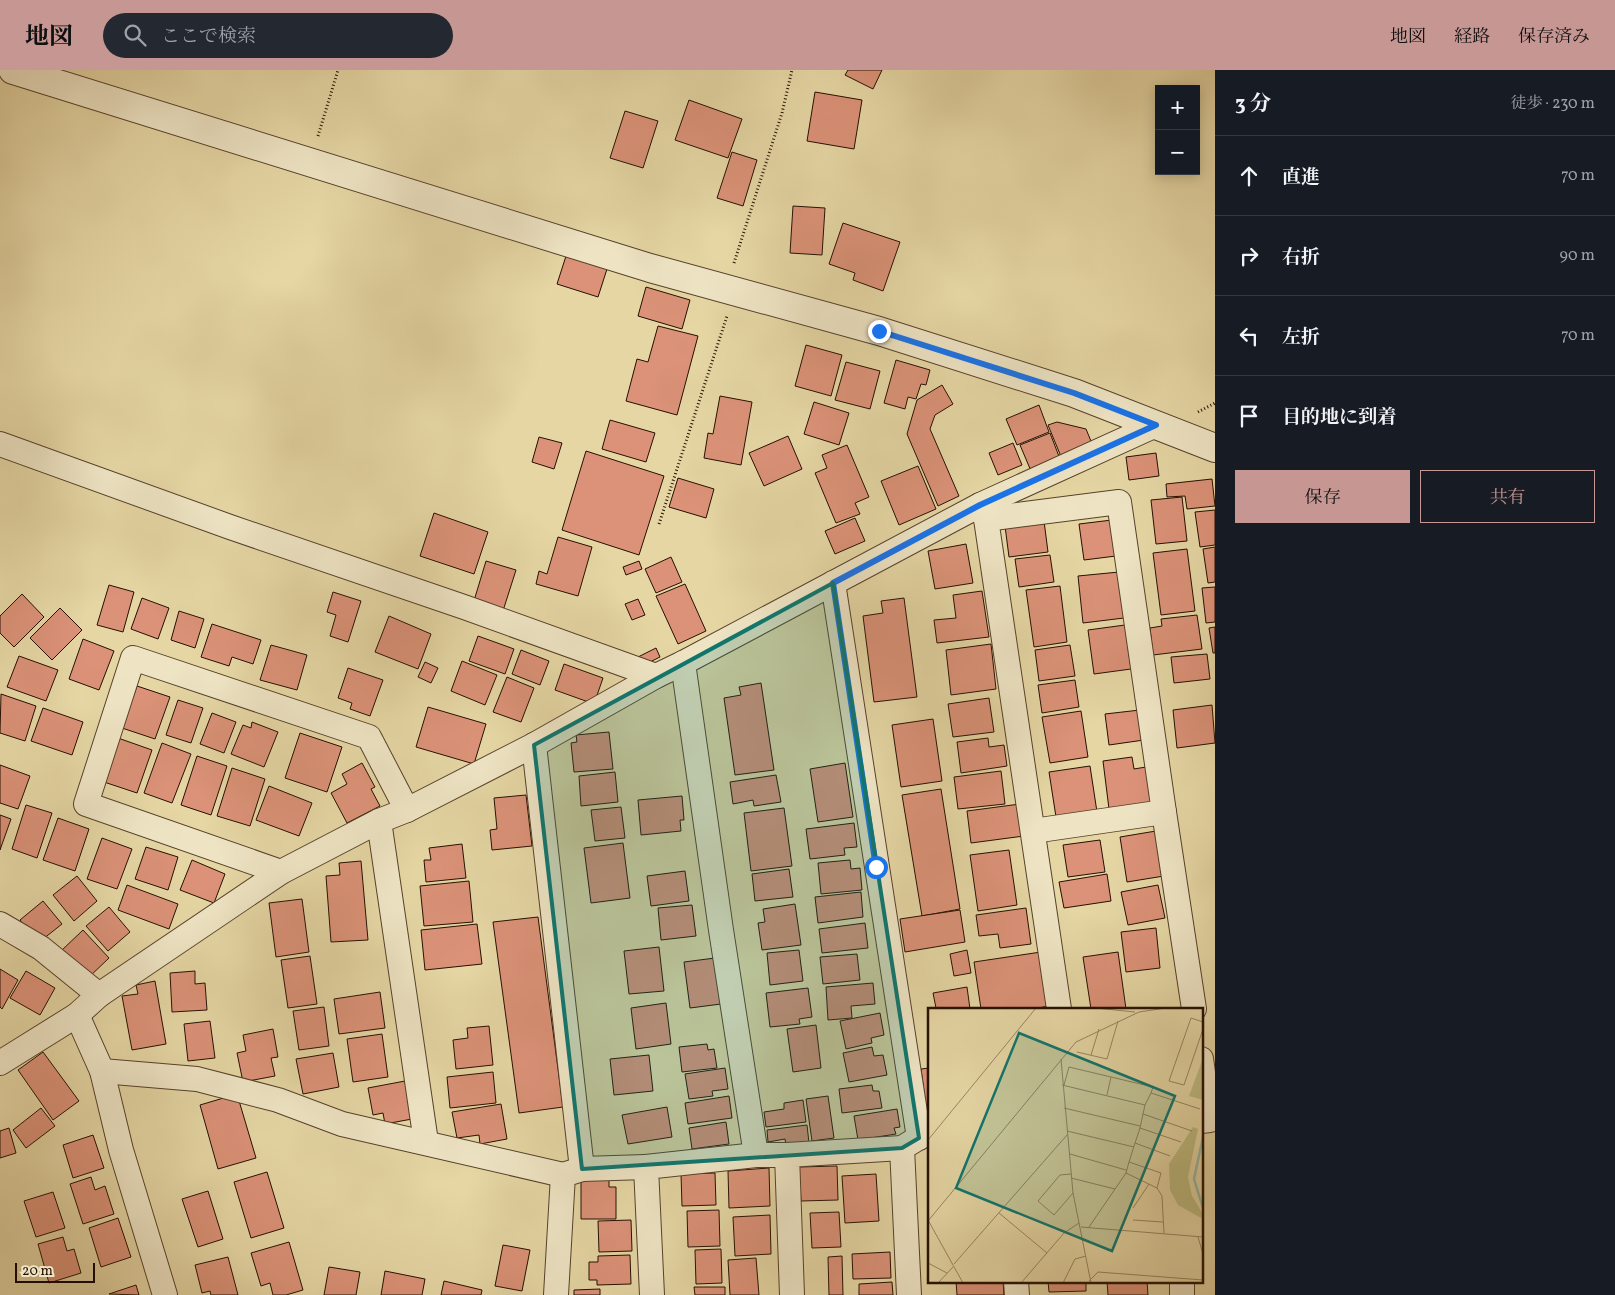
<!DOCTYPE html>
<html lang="ja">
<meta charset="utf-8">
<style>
:root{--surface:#171b24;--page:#242831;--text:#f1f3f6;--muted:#9ea1a6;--line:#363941;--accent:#c59692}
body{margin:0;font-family:Vollkorn,"Noto Serif JP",serif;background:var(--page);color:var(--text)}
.controls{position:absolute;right:15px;top:15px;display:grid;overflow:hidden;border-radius:0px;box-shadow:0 2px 12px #0003}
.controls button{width:45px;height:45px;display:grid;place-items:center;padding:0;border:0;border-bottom:1px solid var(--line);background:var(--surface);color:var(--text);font:25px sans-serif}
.scale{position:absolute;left:15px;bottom:12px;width:80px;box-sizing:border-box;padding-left:5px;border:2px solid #260f01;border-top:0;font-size:14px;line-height:18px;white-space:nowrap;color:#260f01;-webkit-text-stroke:4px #eee4c4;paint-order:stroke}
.stop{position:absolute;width:15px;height:15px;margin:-11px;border:4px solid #1a73e8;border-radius:50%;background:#fff}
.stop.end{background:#1a73e8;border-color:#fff;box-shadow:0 1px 5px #0008}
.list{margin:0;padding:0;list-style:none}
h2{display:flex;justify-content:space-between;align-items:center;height:65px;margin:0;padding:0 20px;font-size:21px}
h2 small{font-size:16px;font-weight:400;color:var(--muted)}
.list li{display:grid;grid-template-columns:32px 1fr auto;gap:15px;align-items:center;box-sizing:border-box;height:80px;padding:0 20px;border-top:1px solid var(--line)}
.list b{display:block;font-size:19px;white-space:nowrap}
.list em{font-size:16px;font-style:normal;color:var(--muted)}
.actions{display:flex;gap:10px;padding:15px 20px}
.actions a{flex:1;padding:11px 0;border:1px solid var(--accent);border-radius:0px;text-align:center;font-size:18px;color:var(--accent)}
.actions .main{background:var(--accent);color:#111}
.icon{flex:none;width:28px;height:28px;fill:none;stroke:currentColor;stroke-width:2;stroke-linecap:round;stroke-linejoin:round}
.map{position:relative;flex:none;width:1215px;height:1225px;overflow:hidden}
header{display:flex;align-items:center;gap:30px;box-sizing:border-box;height:70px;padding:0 25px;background:var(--accent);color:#111}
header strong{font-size:24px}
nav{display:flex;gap:28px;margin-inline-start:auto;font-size:18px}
.search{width:350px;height:45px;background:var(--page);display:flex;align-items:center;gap:12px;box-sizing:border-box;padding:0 18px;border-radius:28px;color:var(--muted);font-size:19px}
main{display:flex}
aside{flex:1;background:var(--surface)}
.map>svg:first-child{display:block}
.building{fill:#db9278;stroke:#260f01}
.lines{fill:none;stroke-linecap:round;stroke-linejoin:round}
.minor-casing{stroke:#56412a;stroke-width:26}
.tertiary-casing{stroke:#56412a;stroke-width:30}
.path{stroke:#260f01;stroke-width:3;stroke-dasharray:1 2.5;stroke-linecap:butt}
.minor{stroke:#eee4c4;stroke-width:24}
.tertiary{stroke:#eee4c4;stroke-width:28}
.route{stroke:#1a73e8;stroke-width:6}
.marked{fill:#0f766e;fill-opacity:0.2;stroke:#0f766e;stroke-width:4;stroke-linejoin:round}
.inset-river{fill:none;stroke:#96b9a7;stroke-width:2.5}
.inset-road{fill:none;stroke:#998663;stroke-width:1}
.view{fill:#0f766e;fill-opacity:0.15;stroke:#0f766e;stroke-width:2.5}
.inset-edge{fill:none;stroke:#260f01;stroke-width:2.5}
</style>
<header>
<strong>地図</strong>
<div class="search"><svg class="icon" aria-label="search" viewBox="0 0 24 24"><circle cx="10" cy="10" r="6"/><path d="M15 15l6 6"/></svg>ここで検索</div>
<nav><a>地図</a><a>経路</a><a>保存済み</a></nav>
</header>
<main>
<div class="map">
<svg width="1215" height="1225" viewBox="0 0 1215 1225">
<rect width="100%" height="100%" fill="#e5d6a4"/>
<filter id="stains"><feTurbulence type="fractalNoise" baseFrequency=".004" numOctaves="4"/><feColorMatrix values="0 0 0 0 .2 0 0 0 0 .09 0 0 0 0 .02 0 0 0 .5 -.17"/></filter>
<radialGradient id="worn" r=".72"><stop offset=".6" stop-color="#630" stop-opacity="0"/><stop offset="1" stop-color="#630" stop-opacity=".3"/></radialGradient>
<g class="building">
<path d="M848,0H882L873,19L845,5Z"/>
<path d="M815,22L862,30L854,79L807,71Z"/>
<path d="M689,30L742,49L728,88L675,70Z"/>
<path d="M625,41L658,51L643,98L610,88Z"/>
<path d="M732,82L757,90L743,136L717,128Z"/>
<path d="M793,136L825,138L822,185L790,183Z"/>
<path d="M843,153L900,172L883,221L853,210L855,203L829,194Z"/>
<path d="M566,186L607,199L598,227L557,214Z"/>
<path d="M646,217L690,230L682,259L638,246Z"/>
<path d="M658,256L698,266L677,345L626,331L637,289L648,292Z"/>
<path d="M806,275L842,285L831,326L795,316Z"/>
<path d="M896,290L930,300L926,315L921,314L916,329L908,327L905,339L884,333Z"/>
<path d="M846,292L880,301L870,339L835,330Z"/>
<path d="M942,315L953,334L935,345L930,359L959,426L938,436L907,364L917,330Z"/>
<path d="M720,326L752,332L741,395L704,388L708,363L713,364Z"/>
<path d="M814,332L849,343L839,375L804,364Z"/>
<path d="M1039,335L1049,362L1017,375L1006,349Z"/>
<path d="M610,350L655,363L646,392L602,379Z"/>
<path d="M1057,352L1086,359L1093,376L1062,389L1048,355Z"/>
<path d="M1050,363L1060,389L1031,401L1020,375Z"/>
<path d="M788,366L802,399L764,416L749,383Z"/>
<path d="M539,367L562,373L554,399L532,392Z"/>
<path d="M1013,373L1022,395L998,405L989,383Z"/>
<path d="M847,375L869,427L855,433L860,444L836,453L815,403L827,398L822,385Z"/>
<path d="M586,381L664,406L639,485L562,460Z"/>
<path d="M1156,383L1159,406L1129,410L1126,387Z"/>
<path d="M918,396L936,439L899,455L881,411Z"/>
<path d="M678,408L714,419L706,448L669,437Z"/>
<path d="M1212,409L1215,436L1187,439L1185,426L1167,427L1166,414Z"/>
<path d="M1182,427L1187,471L1156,474L1151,430Z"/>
<path d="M1215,440V475L1200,477L1195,442Z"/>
<path d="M434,443L488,462L474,504L420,486Z"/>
<path d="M855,448L865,471L835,484L825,461Z"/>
<path d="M1112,450L1116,486L1084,490L1079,454Z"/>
<path d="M1044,451L1048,482L1009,487L1005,456Z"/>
<path d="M558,467L592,477L578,526L536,514L539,501L547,504Z"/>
<path d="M966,474L973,513L935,519L928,481Z"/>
<path d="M1215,477V512L1208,513L1203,479Z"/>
<path d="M1187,479L1195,541L1161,545L1153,483Z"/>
<path d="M1050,485L1054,512L1019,517L1015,489Z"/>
<path d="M671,487L682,512L656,523L645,499Z"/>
<path d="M486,491L516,500L502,544L473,534Z"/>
<path d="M639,491L642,499L626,505L623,497Z"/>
<path d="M1119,502L1124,548L1083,553L1078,506Z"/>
<path d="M685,514L706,561L678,574L656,526Z"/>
<path d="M109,515L134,522L123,562L97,555Z"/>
<path d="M1060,516L1067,572L1034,577L1026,520Z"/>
<path d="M1215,517V552L1206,553L1202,518Z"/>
<path d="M982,521L989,567L937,573L934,550L956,548L953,525Z"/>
<path d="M333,522L361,531L348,572L330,566L336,545L327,542Z"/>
<path d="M22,524L44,547L14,577L0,563V546Z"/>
<path d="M142,528L169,538L158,569L131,559Z"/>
<path d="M904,528L917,627L874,632L863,546L883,543L881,531Z"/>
<path d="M638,529L645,545L632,550L625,534Z"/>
<path d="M60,538L82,560L52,590L30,568Z"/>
<path d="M179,541L204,549L195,578L171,570Z"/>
<path d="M1197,545L1202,579L1153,585L1150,558L1162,556L1161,549Z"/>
<path d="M389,546L431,564L418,599L375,582Z"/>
<path d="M212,554L261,570L253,594L232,587L229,596L201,587Z"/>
<path d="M1125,555L1131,599L1094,604L1088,560Z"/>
<path d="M1215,557V583H1213L1209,558Z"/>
<path d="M478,566L514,579L505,604L469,591Z"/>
<path d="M83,569L114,581L99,620L69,609Z"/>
<path d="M991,574L996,619L951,625L946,580Z"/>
<path d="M271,575L307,585L297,620L260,610Z"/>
<path d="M1070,575L1075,606L1039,611L1035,580Z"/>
<path d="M656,578L660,587L640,597L636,588Z"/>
<path d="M521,580L549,591L540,615L512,604Z"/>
<path d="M1207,584L1210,609L1174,613L1171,587Z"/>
<path d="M19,586L58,600L46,631L7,617Z"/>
<path d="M462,591L497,605L485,635L451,621Z"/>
<path d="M425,592L438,598L431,613L418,607Z"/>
<path d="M564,594L603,608L594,634L555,620Z"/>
<path d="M348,598L383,610L370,646L350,639L352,633L338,628Z"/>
<path d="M507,607L534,618L521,652L493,642Z"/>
<path d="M1075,610L1079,637L1042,643L1038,615Z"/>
<path d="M761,613L774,700L735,705L724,628L741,625L739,617Z"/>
<path d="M137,616L170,627L155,669L122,658Z"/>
<path d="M1,624L36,636L25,671L0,663Z"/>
<path d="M989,628L994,662L953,667L948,634Z"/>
<path d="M178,630L203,638L191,673L166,665Z"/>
<path d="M1212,635L1215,673L1177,678L1173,640Z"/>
<path d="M428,637L486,654L474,694L416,677Z"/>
<path d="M43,638L83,652L72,685L31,671Z"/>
<path d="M1140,640L1144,670L1109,675L1105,644Z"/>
<path d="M1081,641L1088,687L1050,693L1042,647Z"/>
<path d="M212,643L236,652L224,683L200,674Z"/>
<path d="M933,649L942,711L901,717L892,655Z"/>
<path d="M252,652L278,662L264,697L231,684L243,655L251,658Z"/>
<path d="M609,662L613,699L574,702L571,673L577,672L576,665Z"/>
<path d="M300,663L342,677L327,722L285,708Z"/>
<path d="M118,668L152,680L137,723L104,712Z"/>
<path d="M988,668L989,677L1004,675L1007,696L961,703L957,672Z"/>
<path d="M162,673L191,684L172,733L144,723Z"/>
<path d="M197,686L227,696L211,745L181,735Z"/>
<path d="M1132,687L1134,699L1146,697L1151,734L1109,739L1103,691Z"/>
<path d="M362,693L375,717L371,719L380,736L347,753L331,723L347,714L342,704Z"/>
<path d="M845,693L853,747L818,752L810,699Z"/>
<path d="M0,695L30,706L18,739L0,733Z"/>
<path d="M1090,696L1097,742L1056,747L1049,702Z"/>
<path d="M232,698L265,709L250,756L217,746Z"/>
<path d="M1001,701L1005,734L958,739L954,707Z"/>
<path d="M615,702L618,732L581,736L579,706Z"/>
<path d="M776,705L781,732L754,736L753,730L733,734L730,712Z"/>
<path d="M269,716L312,733L299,766L256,750Z"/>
<path d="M941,719L960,839L922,846L902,725Z"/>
<path d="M526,725L532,776L492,780L490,760L497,759L494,728Z"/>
<path d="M682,726L684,750H680L681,761L641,765L638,730Z"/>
<path d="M1020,734L1024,766L971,773L967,741Z"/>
<path d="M26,735L52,743L37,788L12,779Z"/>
<path d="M621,737L625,768L595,771L591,740Z"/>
<path d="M784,738L792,796L751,801L744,743Z"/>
<path d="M0,745L11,749L0,780Z"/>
<path d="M58,748L89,759L75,801L43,790Z"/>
<path d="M854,753L857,777L844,778L845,785L810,789L806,759Z"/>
<path d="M1156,761L1164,806L1127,812L1120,767Z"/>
<path d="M102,768L132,779L117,819L87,809Z"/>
<path d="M1100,770L1105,802L1068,807L1063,775Z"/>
<path d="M623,773L630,828L591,833L584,778Z"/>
<path d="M462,774L466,808L426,812L424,790H431L429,778Z"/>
<path d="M146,777L178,787L168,820L135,809Z"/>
<path d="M1009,780L1017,835L978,841L970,785Z"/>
<path d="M192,790L225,804L214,833L180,820Z"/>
<path d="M850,790L851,799L860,798L862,820L821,824L818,793Z"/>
<path d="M361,791L368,870L331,872L326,806L340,805L339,793Z"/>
<path d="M789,799L793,827L755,831L752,804Z"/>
<path d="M685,801L689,831L651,836L647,806Z"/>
<path d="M1107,804L1111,831L1064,838L1059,812Z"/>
<path d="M77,806L97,831L74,851L53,825Z"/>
<path d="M469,811L473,852L424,856L420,816Z"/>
<path d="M127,815L178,834L169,859L118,840Z"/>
<path d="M1158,815L1165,848L1128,855L1121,822Z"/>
<path d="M861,822L863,847L818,853L815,827Z"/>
<path d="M302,829L309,882L276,887L269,833Z"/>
<path d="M43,831L62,854L38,873L20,850Z"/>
<path d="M795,834L801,875L762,880L758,853L765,852L763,839Z"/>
<path d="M692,835L696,866L661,870L658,838Z"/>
<path d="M109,837L130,862L108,881L86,856Z"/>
<path d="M1026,838L1031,874L1000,878L998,864L979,866L976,845Z"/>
<path d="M960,840L965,872L905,882L900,849Z"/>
<path d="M538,847L563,1037L519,1043L493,852Z"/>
<path d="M865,853L868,878L822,883L819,859Z"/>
<path d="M477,854L482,894L425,900L421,860Z"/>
<path d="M1156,858L1160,898L1126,902L1121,862Z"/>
<path d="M83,860L109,888L87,909L61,881Z"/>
<path d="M659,877L664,921L629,924L624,881Z"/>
<path d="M799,880L803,911L770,915L767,883Z"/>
<path d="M967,880L971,903L954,906L950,884Z"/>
<path d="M1041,882L1049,936L1032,939H981L974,892Z"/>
<path d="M1118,882L1126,939H1091L1083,887Z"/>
<path d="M857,884L860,910L823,914L820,887Z"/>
<path d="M310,886L317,934L288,938L281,890Z"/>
<path d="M715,888L721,934L690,938L684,892Z"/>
<path d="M0,899L18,910L2,939L0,937Z"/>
<path d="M26,901L55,918L40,945L10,928Z"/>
<path d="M195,901V914L205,913L207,940L172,942L170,903Z"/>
<path d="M155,911L166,974L132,980L122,926L138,924L136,915Z"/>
<path d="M873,913L875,934L851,936L852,948L828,950L826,917Z"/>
<path d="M967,917L970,939H933L936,938L933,923Z"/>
<path d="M808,918L812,947L799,949L800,954L770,957L766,923Z"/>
<path d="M380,922L385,958L339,964L334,929Z"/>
<path d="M666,933L671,974L636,979L631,938Z"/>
<path d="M324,937L329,976L299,980L293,941Z"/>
<path d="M880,943L884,965L871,968L872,973L846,979L840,951Z"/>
<path d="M210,951L215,988L188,991L184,954Z"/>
<path d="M816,955L821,998L793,1002L787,959Z"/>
<path d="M489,956L493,995L456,999L453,970L468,968L467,958Z"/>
<path d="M273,959L278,987L271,988L275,1006L243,1012L237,983L246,981L243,965Z"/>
<path d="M382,964L388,1007L353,1012L347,969Z"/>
<path d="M707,974L708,980L714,979L717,998L682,1002L679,977Z"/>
<path d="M872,977L874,986L883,985L887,1005L849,1012L843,983Z"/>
<path d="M43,982L79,1031L53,1050L18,1000Z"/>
<path d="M333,983L339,1017L303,1024L296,989Z"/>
<path d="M649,985L653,1021L614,1025L610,989Z"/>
<path d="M725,998L728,1019L712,1021L713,1026L689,1029L685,1004Z"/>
<path d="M929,998V1037H926L921,999Z"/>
<path d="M493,1002L496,1033L450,1038L447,1007Z"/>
<path d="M405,1011L412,1049L385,1054L383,1043L373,1045L368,1018Z"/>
<path d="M872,1015L873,1021H879L882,1038L842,1043L839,1019Z"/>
<path d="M237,1024L256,1088L218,1099L200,1035Z"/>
<path d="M729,1026L732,1048L688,1054L685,1033Z"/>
<path d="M828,1026L834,1068L812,1071L806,1029Z"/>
<path d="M803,1030L806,1052L766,1057L764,1042L784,1039V1033Z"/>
<path d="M501,1034L507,1069L480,1074L479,1065L457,1068L452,1042Z"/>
<path d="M667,1037L672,1067L628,1074L622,1045Z"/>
<path d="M41,1038L55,1056L26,1078L13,1060Z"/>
<path d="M897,1039L900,1057L894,1058L896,1064L858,1070L854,1046Z"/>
<path d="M726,1052L729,1074L692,1079L689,1058Z"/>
<path d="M807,1055L809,1073L786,1076L785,1069L768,1072L767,1060Z"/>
<path d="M9,1058L16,1083L0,1088V1061Z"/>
<path d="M93,1065L104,1098L73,1108L63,1075Z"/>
<path d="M837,1096L838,1130L801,1131L799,1097Z"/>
<path d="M769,1098L770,1136L729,1138L728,1101Z"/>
<path d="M267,1102L284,1158L251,1168L234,1112Z"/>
<path d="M715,1103L716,1135L682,1136L681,1104Z"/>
<path d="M876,1104L879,1151L845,1153L842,1106Z"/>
<path d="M91,1107L95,1120L105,1116L114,1144L83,1154L70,1114Z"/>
<path d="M581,1109H609V1117H616V1149H581Z"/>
<path d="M208,1121L223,1169L198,1177L182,1129Z"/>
<path d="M53,1122L65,1158L36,1167L24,1131Z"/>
<path d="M719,1140L720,1176L688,1177L687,1141Z"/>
<path d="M839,1142L841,1177L812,1178L810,1143Z"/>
<path d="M770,1145L771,1184L735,1186L733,1147Z"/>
<path d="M118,1148L131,1187L101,1197L89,1158Z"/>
<path d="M631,1150L632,1181L599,1182L598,1151Z"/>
<path d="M63,1167L67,1181L74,1179L81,1203L49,1213L38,1174Z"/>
<path d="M289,1172L303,1220L286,1225H273L270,1213L261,1216L251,1183Z"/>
<path d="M503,1175L530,1180L522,1221L495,1216Z"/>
<path d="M721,1179L722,1213L696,1214L695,1180Z"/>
<path d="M890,1182L891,1208L853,1209L852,1184Z"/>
<path d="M630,1185L631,1214L597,1215V1210H589V1192H598V1186Z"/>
<path d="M842,1186L843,1225H829L828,1187Z"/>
<path d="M228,1187L238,1225H211L210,1221L202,1223L195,1195Z"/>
<path d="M756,1188L759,1225H730L728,1190Z"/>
<path d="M329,1197L360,1202L356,1225H324Z"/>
<path d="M385,1201L425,1209L422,1225H381Z"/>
<path d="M444,1211L482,1220L481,1225H441Z"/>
<path d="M956,1211H1003L1004,1225H957Z"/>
<path d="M1048,1211H1086V1221L1049,1222Z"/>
<path d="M1107,1211H1147L1148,1225H1108Z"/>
<path d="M892,1212L893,1225H859V1214Z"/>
<path d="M136,1215L139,1225L109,1224Z"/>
<path d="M694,1217H725V1225H695Z"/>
<path d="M600,1219V1225H574V1220Z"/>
</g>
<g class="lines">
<g class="minor-casing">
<g id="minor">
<path d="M0,374L230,457L464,537L656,606"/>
<path d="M980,435L986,449L1059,939"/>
<path d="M986,449L1119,432L1164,742L1033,761"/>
<path d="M833,513L919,1068"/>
<path d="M683,593L721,860L756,1085"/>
<path d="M534,675L582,1099"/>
<path d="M1164,742L1194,939"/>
<path d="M379,751L426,1072"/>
<path d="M281,802L86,734L133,588L369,667L407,740"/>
<path d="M0,854L41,878L99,925"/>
<path d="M77,945L102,1001L121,1080L165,1225"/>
<path d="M1201,989L1210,1050L1201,1051"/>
<path d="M0,993L77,945L99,925L281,802L379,751L407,740L534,675L656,606L683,593L980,435L1156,355"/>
<path d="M102,1001L197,1009L278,1030L342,1054L563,1105"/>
<path d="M1016,1211L1017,1225"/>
<path d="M1182,1211V1225"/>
<path d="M556,1225L563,1105L582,1099L646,1097"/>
<path d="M652,1225L646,1097L756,1085H787"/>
<path d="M792,1225L787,1085L902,1078"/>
<path d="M909,1225L902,1078L915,1070"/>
</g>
</g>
<g class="tertiary-casing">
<path id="tertiary" d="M13,0L650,198L879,261L1074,323L1215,378"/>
</g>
<g class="path">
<path d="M318,66L338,0"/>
<path d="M734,193L782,43L792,0"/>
<path d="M1198,342L1215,333"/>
<path d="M659,454L727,246"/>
</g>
<use href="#minor" class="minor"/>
<use href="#tertiary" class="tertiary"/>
</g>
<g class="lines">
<path class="route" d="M876,797L833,513L980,435L1156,355L1074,323L879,261"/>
</g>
<path class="marked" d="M833,513L919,1068L902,1078L582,1099L534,675Z"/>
<g transform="translate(928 938)">
<rect width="275" height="275" fill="#e5d6a4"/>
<path d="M275,50V92L261,88ZM265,119L270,121L260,169L264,188L275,206L273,210L250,197L242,182L241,156Z" fill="#bdbb80"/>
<path class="inset-river" d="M275,129L266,171L275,200"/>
<path class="inset-road" d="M167,0L207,4M275,14L263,10L241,73L256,77L275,21M149,44L179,51L190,13M163,47L171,21M133,51L145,185L163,275M183,69L225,79L223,85M134,77L217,97M136,77L141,59L183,69L179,87M136,100L212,118M215,106L212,120L253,134M212,120L207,135L242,148M139,123L206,139M264,123L215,106L217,97L223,85L272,101M0,132L108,0M207,135L201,154L233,165L229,180L234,188L236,225M142,146L198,162M201,154L198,165L229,180M143,166L132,167L110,193L126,207L145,185M143,170L187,181M205,200L221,176M71,205L119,245M0,212L35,275M205,212L235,214M0,213L148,34L211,4L238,0M153,219L275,229M161,219L198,165M270,229L275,246M0,255L19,265M26,256L139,127M161,273L170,264L275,272M10,275L25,259M93,275L136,225L151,215M135,275L147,251L158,248"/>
<path class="view" d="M91,25L247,88L184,243L28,180Z"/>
<rect width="275" height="275" class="inset-edge"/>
</g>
<rect width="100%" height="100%" filter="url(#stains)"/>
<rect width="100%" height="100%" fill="url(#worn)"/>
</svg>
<div class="controls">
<button>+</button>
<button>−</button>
</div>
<div class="scale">20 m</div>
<div class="stop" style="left:876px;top:797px"></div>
<div class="stop end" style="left:879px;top:261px"></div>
</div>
<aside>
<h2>3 分<small>徒歩 · 230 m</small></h2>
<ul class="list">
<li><svg class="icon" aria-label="ahead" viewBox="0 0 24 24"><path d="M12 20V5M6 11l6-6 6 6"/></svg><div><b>直進</b></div><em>70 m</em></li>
<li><svg class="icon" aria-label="right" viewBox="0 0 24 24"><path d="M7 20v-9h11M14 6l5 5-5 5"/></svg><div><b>右折</b></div><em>90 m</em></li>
<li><svg class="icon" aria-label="left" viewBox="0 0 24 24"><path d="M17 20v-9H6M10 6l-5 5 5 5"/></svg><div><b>左折</b></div><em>70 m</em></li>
<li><svg class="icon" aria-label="arrive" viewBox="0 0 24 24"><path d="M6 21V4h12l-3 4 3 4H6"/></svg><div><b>目的地に到着</b></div></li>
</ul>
<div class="actions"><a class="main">保存</a><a>共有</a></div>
</aside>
</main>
